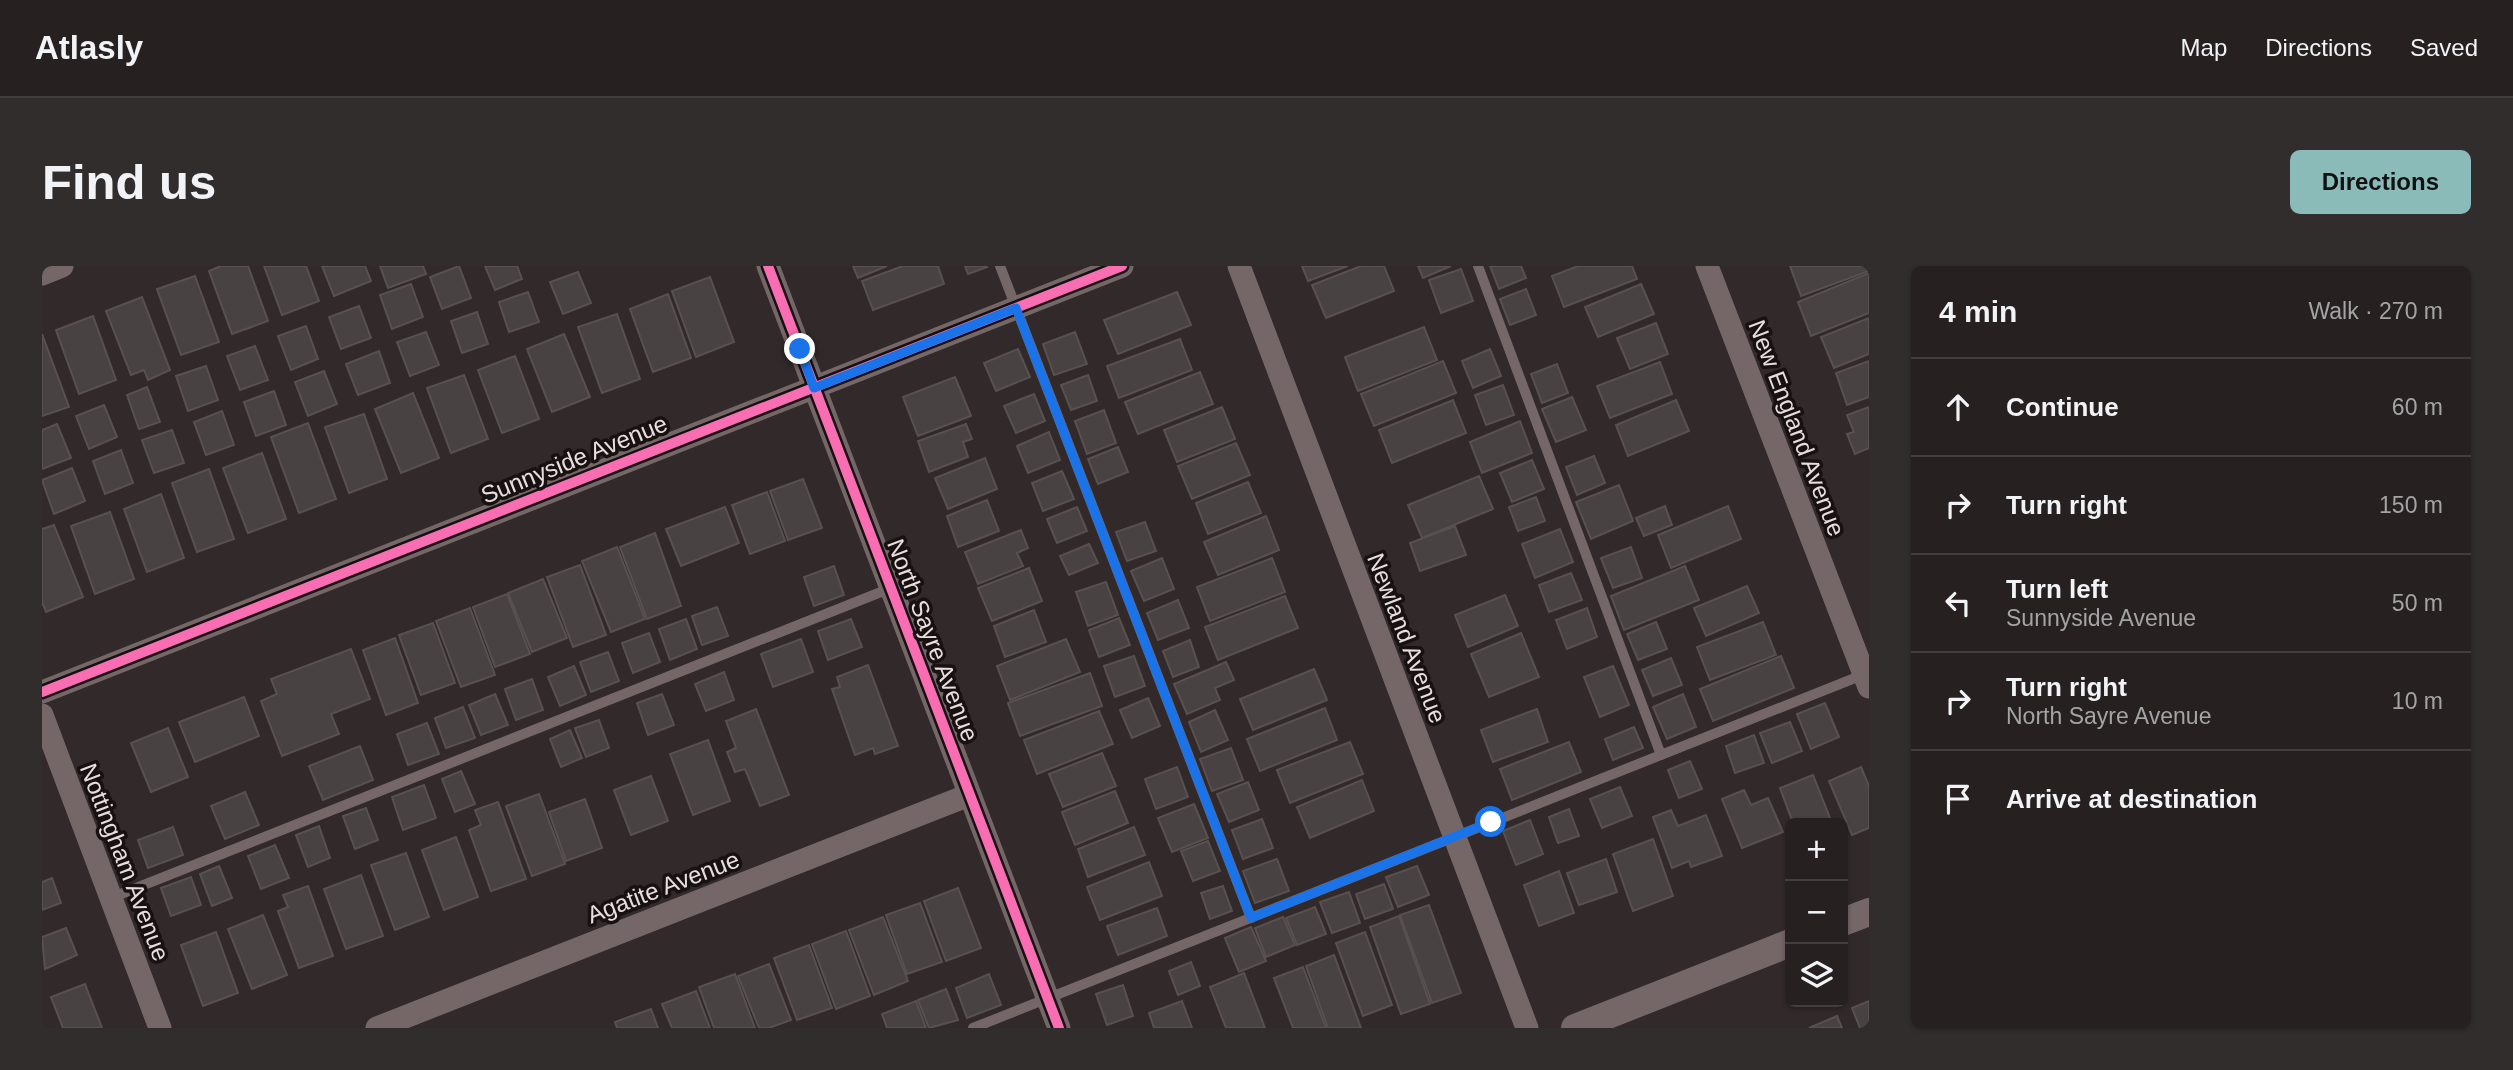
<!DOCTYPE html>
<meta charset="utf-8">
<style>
:root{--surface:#262020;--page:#322d2d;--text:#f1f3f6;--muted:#a4a3a5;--line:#423e3e;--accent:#8bbbb9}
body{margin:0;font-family:Arial,sans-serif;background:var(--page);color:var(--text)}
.controls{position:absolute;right:21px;bottom:21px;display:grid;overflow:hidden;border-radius:10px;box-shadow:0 2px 5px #0004}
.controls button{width:63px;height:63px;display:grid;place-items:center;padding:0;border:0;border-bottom:2px solid var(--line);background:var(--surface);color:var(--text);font:35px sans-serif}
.stop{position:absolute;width:21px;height:21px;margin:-16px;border:5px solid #1a73e8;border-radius:50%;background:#fff}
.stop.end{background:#1a73e8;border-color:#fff;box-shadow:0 2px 7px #0008}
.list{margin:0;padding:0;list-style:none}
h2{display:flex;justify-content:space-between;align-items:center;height:91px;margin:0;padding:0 28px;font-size:30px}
h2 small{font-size:23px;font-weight:400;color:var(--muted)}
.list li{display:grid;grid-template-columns:46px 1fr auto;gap:21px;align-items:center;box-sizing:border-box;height:98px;padding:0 28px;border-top:2px solid var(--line)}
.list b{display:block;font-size:26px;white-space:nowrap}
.list p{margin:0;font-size:23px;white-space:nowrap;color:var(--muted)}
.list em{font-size:23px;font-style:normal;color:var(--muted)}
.icon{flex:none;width:38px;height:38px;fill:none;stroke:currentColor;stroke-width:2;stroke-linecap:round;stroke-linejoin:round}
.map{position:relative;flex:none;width:1827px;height:762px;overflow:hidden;border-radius:10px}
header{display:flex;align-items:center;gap:42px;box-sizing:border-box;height:98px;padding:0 35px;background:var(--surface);border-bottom:2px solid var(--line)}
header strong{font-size:33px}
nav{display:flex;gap:38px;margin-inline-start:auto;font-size:24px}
.intro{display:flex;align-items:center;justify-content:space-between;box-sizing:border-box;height:168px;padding:0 42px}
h1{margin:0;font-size:49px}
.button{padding:18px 32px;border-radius:10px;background:var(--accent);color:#111;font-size:24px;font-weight:700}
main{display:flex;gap:42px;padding:0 42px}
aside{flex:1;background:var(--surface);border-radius:10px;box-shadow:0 2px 5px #0004}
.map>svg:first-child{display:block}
.building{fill:#494242;stroke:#595050;stroke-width:2}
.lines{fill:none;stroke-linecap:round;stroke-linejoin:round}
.service{stroke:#756667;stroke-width:10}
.minor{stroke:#756667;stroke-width:23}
.tertiary{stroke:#756667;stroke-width:28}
.cycleway-casing{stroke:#181111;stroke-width:15}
.cycleway{stroke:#f96db3;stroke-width:10}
.route{stroke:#1a73e8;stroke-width:9}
.labels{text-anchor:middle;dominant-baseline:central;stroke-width:7;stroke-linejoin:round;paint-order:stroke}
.street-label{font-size:24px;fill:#e9dede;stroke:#181111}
</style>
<header>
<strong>Atlasly</strong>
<nav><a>Map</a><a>Directions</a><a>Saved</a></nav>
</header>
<div class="intro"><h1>Find us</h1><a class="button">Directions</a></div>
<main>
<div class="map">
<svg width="1827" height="762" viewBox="0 0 1827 762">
<rect width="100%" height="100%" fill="#322a2a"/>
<g class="building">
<path d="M179,0H206L226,55L190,68L167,5Z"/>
<path d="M222,0H264L277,35L240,49Z"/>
<path d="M280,0H323L329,15L292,30Z"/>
<path d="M338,0H381L384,8L346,22Z"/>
<path d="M417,0L429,32L400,43L388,11Z"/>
<path d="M443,0H475L480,13L453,24Z"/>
<path d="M811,0H845L816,12Z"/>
<path d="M861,0H896L902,18L831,44L820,15Z"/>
<path d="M923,0H944L945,1L926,8Z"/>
<path d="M1260,0H1306L1266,15Z"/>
<path d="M1319,0H1342L1352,25L1284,52L1270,19Z"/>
<path d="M1376,0H1409L1381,12Z"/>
<path d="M1448,0H1479L1484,12L1457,23Z"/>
<path d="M1536,0H1590L1595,13L1522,41L1510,10Z"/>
<path d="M1748,0H1827V5L1759,30Z"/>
<path d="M1419,3L1431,35L1399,47L1387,14Z"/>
<path d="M536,6L549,37L521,48L508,16Z"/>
<path d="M1827,7V47L1769,70L1756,36Z"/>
<path d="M153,10L177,76L139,89L115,23Z"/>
<path d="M668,11L692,76L654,91L630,25Z"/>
<path d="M369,18L381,51L350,63L338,29Z"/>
<path d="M1599,18L1612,48L1556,71L1543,41Z"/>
<path d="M1484,23L1494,49L1468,59L1458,33Z"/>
<path d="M486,26L497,56L467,66L457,36Z"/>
<path d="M1135,26L1149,59L1076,88L1062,54Z"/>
<path d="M626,28L649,92L611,106L588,43Z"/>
<path d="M100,31L128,104L106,114L102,104L89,109L64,45Z"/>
<path d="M317,40L329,72L299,83L287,51Z"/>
<path d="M435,46L446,78L420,87L409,55Z"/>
<path d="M575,48L598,113L560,127L536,61Z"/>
<path d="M51,50L74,114L37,128L14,64Z"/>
<path d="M1827,52V88L1792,102L1779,71Z"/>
<path d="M1614,57L1626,88L1588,103L1575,72Z"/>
<path d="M264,60L276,93L249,104L236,70Z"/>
<path d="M1382,61L1395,94L1316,125L1303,91Z"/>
<path d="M384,66L397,99L368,110L355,76Z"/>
<path d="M1033,66L1045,98L1012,109L1001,78Z"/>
<path d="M0,68L27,141L0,150Z"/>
<path d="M522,68L548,131L510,146L485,83Z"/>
<path d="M1138,73L1150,104L1077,132L1065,100Z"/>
<path d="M213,80L226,114L198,124L185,90Z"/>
<path d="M976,83L988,111L954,125L942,97Z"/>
<path d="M1448,83L1459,110L1431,122L1420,95Z"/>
<path d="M337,85L348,117L316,129L304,98Z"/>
<path d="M473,90L497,153L460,167L436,104Z"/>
<path d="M1401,95L1414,127L1332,160L1319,128Z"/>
<path d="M1827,95V131L1805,139L1794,107Z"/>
<path d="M1618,96L1630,128L1568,152L1555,120Z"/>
<path d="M1515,98L1526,127L1500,137L1489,108Z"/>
<path d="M164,100L176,134L146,145L134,110Z"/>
<path d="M282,105L295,138L266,150L253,116Z"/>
<path d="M1158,106L1171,138L1096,168L1083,136Z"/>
<path d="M422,109L446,173L409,187L385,122Z"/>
<path d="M1046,109L1055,135L1029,144L1019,119Z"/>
<path d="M913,111L929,150L876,170L861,131Z"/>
<path d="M1461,119L1472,149L1444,159L1433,129Z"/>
<path d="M105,121L118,156L97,163L85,129Z"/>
<path d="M232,125L244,159L214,170L202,136Z"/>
<path d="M371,127L397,192L359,207L333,143Z"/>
<path d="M992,128L1003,155L974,167L962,140Z"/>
<path d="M1530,131L1544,164L1514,176L1500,143Z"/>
<path d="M1411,134L1424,167L1350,197L1337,164Z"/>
<path d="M1634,134L1647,165L1586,190L1574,159Z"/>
<path d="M62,139L75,171L47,183L34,150Z"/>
<path d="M1180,141L1193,173L1135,196L1122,164Z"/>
<path d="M1827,141V182L1813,188L1805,168L1812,166L1805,149Z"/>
<path d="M1062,144L1074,177L1045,188L1033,155Z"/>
<path d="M180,145L192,179L164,189L152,156Z"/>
<path d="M322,148L345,213L307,227L283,161Z"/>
<path d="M1478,155L1490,187L1440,207L1428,176Z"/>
<path d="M266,157L294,233L257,247L229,171Z"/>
<path d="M15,158L29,192L0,203V164Z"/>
<path d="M924,158L930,173L921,176L926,191L887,206L876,175Z"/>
<path d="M130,164L142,197L112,207L100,174Z"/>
<path d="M1007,166L1018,194L986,207L975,180Z"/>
<path d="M1194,177L1208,209L1150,233L1136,200Z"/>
<path d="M1076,181L1086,206L1056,218L1046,193Z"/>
<path d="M79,184L91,217L63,228L51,195Z"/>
<path d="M220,187L244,253L206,267L181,202Z"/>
<path d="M1552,190L1563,217L1535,229L1524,201Z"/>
<path d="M943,192L955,223L906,243L893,212Z"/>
<path d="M1490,194L1502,223L1470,236L1458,207Z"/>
<path d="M30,202L43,235L12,248L0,214Z"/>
<path d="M167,203L192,273L155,286L130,217Z"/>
<path d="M1020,205L1032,233L1001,245L990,217Z"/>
<path d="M1437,210L1451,243L1380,272L1366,239Z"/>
<path d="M761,213L780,262L746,274L728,225Z"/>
<path d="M1206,216L1219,247L1166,268L1154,237Z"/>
<path d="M1577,219L1591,255L1549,273L1534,236Z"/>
<path d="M725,226L743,275L708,288L690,239Z"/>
<path d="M119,228L142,292L105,306L82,243Z"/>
<path d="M1494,231L1503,255L1476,265L1467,241Z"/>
<path d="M945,234L957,265L916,281L905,250Z"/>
<path d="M1623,240L1630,259L1602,270L1594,252Z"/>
<path d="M1686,240L1699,273L1629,302L1616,269Z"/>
<path d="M683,241L697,277L639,300L624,263Z"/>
<path d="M1035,241L1045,265L1015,277L1005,253Z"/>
<path d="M68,246L92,313L53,328L29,260Z"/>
<path d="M1224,250L1237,284L1176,309L1162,276Z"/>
<path d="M1103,256L1114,285L1085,295L1074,266Z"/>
<path d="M12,259L41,331L4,346L0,336V263Z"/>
<path d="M1413,260L1424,289L1378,305L1368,277Z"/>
<path d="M1518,263L1531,296L1493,312L1480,278Z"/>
<path d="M979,264L986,282L975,287L981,300L936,318L923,286Z"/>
<path d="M613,267L639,340L605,353L578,281Z"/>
<path d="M1047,278L1056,297L1027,309L1018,290Z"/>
<path d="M575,281L603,353L569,366L540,295Z"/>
<path d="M1589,281L1600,312L1571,322L1559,292Z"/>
<path d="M1120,292L1132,323L1102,335L1089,305Z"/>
<path d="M1230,292L1243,326L1168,355L1155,321Z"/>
<path d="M538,299L564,369L531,381L505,311Z"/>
<path d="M792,300L802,329L772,340L762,311Z"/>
<path d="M1643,300L1657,334L1582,364L1569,330Z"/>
<path d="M987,302L1000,335L950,355L936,322Z"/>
<path d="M1529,307L1540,334L1507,346L1497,319Z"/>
<path d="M501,313L525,372L490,386L466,327Z"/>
<path d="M1064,316L1076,349L1046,360L1034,326Z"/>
<path d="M1705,320L1717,347L1664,370L1652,342Z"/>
<path d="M465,328L488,388L453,401L431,341Z"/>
<path d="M1463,329L1476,360L1426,381L1413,349Z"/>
<path d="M1243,330L1256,362L1176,394L1163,361Z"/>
<path d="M1136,334L1147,362L1116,374L1105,347Z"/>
<path d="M675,341L686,370L660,379L650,350Z"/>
<path d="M428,342L453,409L419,421L394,355Z"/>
<path d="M1545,342L1555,371L1525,383L1514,354Z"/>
<path d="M992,344L1004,376L963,391L952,360Z"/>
<path d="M1077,352L1088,379L1057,391L1047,364Z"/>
<path d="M644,353L655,383L628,394L617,363Z"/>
<path d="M809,353L820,381L786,394L776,365Z"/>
<path d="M1614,356L1625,383L1596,394L1585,368Z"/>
<path d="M1721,356L1734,389L1668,414L1655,381Z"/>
<path d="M391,357L413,417L379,429L357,369Z"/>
<path d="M607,367L618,396L591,407L580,377Z"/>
<path d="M1479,367L1497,411L1447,431L1429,388Z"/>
<path d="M353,372L376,437L344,449L321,384Z"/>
<path d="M759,373L771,406L731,421L719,388Z"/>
<path d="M1024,373L1038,406L968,434L955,400Z"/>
<path d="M1148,374L1157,401L1131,411L1121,385Z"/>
<path d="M309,383L328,433L289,448L297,468L240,490L219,435L235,428L229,413Z"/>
<path d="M566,386L577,415L549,426L538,396Z"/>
<path d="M1092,390L1103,420L1073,431L1062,400Z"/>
<path d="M1739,390L1752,422L1671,455L1658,423Z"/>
<path d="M1629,392L1640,419L1611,430L1600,404Z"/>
<path d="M1184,396L1192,414L1173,422L1178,434L1145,448L1132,418Z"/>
<path d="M826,399L856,480L833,488L831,482L813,489L790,423L798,421L795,411Z"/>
<path d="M532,400L544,429L518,440L506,411Z"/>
<path d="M1571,400L1587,439L1558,451L1542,411Z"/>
<path d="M1272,403L1285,434L1211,464L1198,433Z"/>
<path d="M682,406L692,434L664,445L653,418Z"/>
<path d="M1048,407L1060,440L978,470L966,437Z"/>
<path d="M490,413L501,444L474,454L463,423Z"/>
<path d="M453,428L466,459L439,469L427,439Z"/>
<path d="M620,428L632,459L606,469L595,437Z"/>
<path d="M1641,428L1654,461L1625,473L1611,441Z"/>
<path d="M202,431L217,470L153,496L137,456Z"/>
<path d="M1106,432L1118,460L1090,472L1078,444Z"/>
<path d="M1783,437L1797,471L1769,483L1755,448Z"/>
<path d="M421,441L433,472L404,482L393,452Z"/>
<path d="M1283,442L1295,474L1218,505L1205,473Z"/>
<path d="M714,443L747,529L718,540L703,503L693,506L685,486L694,482L684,455Z"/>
<path d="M1495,443L1506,476L1451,496L1439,464Z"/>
<path d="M1173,444L1186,474L1159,486L1147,456Z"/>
<path d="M1057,445L1071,478L995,508L982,474Z"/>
<path d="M557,454L567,482L544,491L533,462Z"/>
<path d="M1748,456L1760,485L1730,497L1718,467Z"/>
<path d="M385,457L397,488L366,499L355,468Z"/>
<path d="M1592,461L1601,482L1571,494L1563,473Z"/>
<path d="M126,462L146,511L109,526L89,477Z"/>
<path d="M528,464L540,492L519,501L508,473Z"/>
<path d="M1712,469L1722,497L1693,507L1684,480Z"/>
<path d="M666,474L688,535L651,549L628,488Z"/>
<path d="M1308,476L1321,508L1248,537L1235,504Z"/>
<path d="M1527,476L1539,506L1470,534L1458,503Z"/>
<path d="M318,480L331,514L281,534L267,500Z"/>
<path d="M1189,482L1201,514L1170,525L1158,493Z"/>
<path d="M1060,487L1074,520L1021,541L1007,508Z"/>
<path d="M1648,495L1660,523L1637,532L1626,504Z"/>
<path d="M1135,501L1146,531L1114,543L1103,513Z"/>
<path d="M1819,501L1827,520V562L1810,569L1787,515Z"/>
<path d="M419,505L433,538L413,546L400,513Z"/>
<path d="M1771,509L1790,557H1751L1738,522Z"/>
<path d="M609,510L626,555L589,569L572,524Z"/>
<path d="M1320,514L1332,545L1268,572L1255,541Z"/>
<path d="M1206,516L1217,544L1187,556L1175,528Z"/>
<path d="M382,519L394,552L361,564L350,531Z"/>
<path d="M1578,521L1590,550L1560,562L1548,533Z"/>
<path d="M1702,524L1709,539L1726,532L1741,566L1700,582L1680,533Z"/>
<path d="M1073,525L1086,557L1033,579L1020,546Z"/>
<path d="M203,526L217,559L183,573L169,540Z"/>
<path d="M497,528L523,598L490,610L464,540Z"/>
<path d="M543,533L560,582L524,595L507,546Z"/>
<path d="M456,536L484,613L449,625L427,564L439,559L433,544Z"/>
<path d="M1152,538L1166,572L1130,586L1116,552Z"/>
<path d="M324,542L336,574L313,583L301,550Z"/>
<path d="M1527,543L1537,570L1516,577L1507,551Z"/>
<path d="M1629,544L1636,560L1664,549L1680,590L1649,601L1647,595L1630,602L1611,551Z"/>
<path d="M1220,553L1231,582L1201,593L1190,564Z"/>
<path d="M1488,554L1501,588L1474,599L1461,565Z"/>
<path d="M277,560L288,592L266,601L254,569Z"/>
<path d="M131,561L141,589L106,602L96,574Z"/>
<path d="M1092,561L1103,589L1046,611L1036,583Z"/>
<path d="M414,571L436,631L402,644L380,584Z"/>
<path d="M1611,573L1631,630L1591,645L1571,588Z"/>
<path d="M1166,575L1178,605L1151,615L1139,585Z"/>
<path d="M233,579L247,612L219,623L206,590Z"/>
<path d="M364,587L387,651L353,664L329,599Z"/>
<path d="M1235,593L1247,625L1213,637L1201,605Z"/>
<path d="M1564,593L1575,626L1537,639L1525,607Z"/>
<path d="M1107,596L1120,630L1058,654L1045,621Z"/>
<path d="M177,600L190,632L170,640L158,608Z"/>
<path d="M1375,600L1387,629L1356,641L1344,611Z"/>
<path d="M1517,605L1532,647L1497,660L1482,619Z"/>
<path d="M319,609L341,670L304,683L282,623Z"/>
<path d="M149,611L159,639L129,650L119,622Z"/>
<path d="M10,612L19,637L0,644V616Z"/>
<path d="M1342,618L1351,643L1323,653L1314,628Z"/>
<path d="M266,620L291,690L257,702L236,645L246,641L241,629Z"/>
<path d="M1181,620L1190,645L1168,653L1159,627Z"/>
<path d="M916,622L939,682L904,695L882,635Z"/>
<path d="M1307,626L1318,657L1290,667L1278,636Z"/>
<path d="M878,637L900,696L865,708L844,649Z"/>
<path d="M1387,639L1419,727L1390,737L1358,649Z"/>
<path d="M1273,641L1284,668L1255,679L1244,652Z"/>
<path d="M1115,642L1125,670L1076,689L1065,660Z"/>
<path d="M221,649L245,709L210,723L186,663Z"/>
<path d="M1357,650L1388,738L1359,748L1328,661Z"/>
<path d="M841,651L866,715L832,729L807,664Z"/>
<path d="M1241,651L1253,679L1224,691L1213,662Z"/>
<path d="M1209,661L1224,695L1197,706L1183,672Z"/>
<path d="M24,662L35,689L3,703L0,671Z"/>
<path d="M804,665L828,730L794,743L770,678Z"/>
<path d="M174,666L196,727L161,740L139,679Z"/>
<path d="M1323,666L1350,739L1321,750L1294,677Z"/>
<path d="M767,679L790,742L755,754L732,692Z"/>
<path d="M1292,689L1319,762H1286L1264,700Z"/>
<path d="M1149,696L1158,720L1136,729L1127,705Z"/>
<path d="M727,698L749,754L727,762H717L696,710Z"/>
<path d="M1261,701L1284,762H1251L1232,712Z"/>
<path d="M1202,707L1223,762H1184L1168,721Z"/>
<path d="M693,708L713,762H672L657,721Z"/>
<path d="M947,708L959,739L925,752L914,722Z"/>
<path d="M43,718L60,762H21L9,731Z"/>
<path d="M1081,719L1091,750L1065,759L1054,728Z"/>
<path d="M904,723L916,754L887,762L876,734Z"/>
<path d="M654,725L668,762H630L620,738Z"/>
<path d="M874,735L884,762H845L840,748Z"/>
<path d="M1140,735L1150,762H1112L1107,747Z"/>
<path d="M1827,735V762H1818L1810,742Z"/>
<path d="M609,743L616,762H575L573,756Z"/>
<path d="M1795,750L1800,762H1767Z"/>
</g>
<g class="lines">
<g class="service">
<path d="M958,0L1209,652"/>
<path d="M1436,0L1619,489"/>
<path d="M69,632L849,322"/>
<path d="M931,762L1823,408"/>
</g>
<g class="minor">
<path d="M726,0L1017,762"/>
<path d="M1197,0L1485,762"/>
<path d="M1665,0L1827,421"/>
<path d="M0,8L20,0"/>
<path d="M0,426L1080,0"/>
<path d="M0,449L118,762"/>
<path d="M335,762L927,529"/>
</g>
<g class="tertiary">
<path d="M1801,656L1827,646"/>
<path d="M1533,762L1748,677"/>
</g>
<g class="cycleway-casing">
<g id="cycleway">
<path d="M726,0L1017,762"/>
<path d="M0,426L1080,0"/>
</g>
</g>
<use href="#cycleway" class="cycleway"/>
</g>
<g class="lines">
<path class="route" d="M758,83L772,122L974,42L1209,652L1449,556"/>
</g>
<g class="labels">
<g class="street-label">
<text transform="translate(1755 162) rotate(69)">New England Avenue</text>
<text transform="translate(532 193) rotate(-22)">Sunnyside Avenue</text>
<text transform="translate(1365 372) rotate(69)">Newland Avenue</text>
<text transform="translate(891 374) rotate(69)">North Sayre Avenue</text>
<text transform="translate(83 596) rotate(69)">Nottingham Avenue</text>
<text transform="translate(621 621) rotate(-21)">Agatite Avenue</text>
</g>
</g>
</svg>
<div class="controls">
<button>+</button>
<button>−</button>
<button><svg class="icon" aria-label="layers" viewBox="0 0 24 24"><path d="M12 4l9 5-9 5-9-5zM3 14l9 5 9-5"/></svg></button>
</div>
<div class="stop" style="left:1449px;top:556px"></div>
<div class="stop end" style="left:758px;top:83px"></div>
</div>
<aside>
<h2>4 min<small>Walk · 270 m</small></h2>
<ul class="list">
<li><svg class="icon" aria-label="ahead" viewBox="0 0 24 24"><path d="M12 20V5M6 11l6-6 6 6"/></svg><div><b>Continue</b></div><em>60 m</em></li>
<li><svg class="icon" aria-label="right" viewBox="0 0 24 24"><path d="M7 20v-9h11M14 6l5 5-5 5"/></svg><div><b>Turn right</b></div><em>150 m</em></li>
<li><svg class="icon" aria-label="left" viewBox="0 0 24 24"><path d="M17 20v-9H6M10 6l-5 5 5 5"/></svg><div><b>Turn left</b><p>Sunnyside Avenue</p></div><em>50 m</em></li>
<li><svg class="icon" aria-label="right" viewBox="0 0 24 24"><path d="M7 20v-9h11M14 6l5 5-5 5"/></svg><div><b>Turn right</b><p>North Sayre Avenue</p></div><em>10 m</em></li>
<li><svg class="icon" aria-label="arrive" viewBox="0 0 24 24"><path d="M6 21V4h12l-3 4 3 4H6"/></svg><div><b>Arrive at destination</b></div></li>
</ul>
</aside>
</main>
